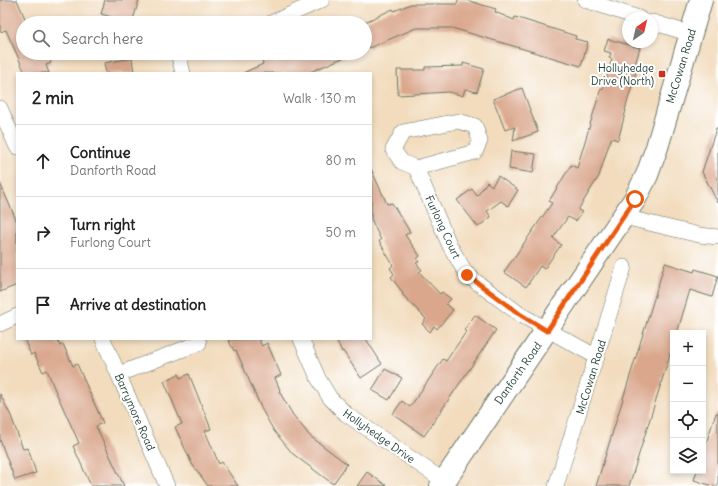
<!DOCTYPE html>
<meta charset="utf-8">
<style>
:root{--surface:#fff;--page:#f2f2f2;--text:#222;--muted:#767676;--line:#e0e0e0}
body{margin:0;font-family:Delius,sans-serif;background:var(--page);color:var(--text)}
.controls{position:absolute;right:12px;bottom:12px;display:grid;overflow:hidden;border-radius:0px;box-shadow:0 2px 6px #0003}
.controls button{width:36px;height:36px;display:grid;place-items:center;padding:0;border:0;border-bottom:1px solid var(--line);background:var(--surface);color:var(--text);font:20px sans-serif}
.compass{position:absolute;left:622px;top:12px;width:36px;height:36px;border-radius:50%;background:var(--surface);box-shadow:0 2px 6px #0003;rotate:34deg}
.stop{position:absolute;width:12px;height:12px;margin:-9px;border:3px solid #ea580c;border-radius:50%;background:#fff}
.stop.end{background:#ea580c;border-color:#fff;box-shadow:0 1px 4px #0008}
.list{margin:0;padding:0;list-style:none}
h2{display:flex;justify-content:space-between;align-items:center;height:52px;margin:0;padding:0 16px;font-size:17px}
h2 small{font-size:13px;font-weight:400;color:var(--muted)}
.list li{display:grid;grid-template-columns:26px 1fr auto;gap:12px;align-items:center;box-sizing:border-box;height:72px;padding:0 16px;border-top:1px solid var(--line)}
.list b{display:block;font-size:15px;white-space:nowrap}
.list p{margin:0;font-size:13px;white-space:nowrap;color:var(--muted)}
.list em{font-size:13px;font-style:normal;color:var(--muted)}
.icon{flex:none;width:22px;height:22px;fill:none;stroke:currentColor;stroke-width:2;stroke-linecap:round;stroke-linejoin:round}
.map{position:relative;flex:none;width:718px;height:486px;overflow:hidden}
.search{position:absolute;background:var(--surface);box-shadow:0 2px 6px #0003;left:16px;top:16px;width:356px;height:44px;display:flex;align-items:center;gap:10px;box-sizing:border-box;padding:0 14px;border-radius:22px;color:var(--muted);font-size:15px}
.panel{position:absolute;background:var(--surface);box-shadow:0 2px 6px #0003;left:16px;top:72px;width:356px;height:268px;border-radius:0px}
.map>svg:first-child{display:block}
.building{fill:#daa78d}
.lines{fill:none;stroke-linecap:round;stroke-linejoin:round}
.minor-casing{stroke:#697564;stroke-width:16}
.secondary-casing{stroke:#697564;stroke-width:24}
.minor{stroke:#fff;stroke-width:15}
.secondary{stroke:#fff;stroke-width:22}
.route{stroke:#ea580c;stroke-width:5}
.poi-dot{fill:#c8321e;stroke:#fff;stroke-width:1.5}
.labels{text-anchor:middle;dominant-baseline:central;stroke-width:4;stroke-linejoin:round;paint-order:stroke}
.street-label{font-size:11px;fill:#1f3d34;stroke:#fff}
.poi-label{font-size:11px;fill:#1f3d34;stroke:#fff;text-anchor:end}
</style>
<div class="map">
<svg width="718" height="486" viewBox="0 0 718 486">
<rect width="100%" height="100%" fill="#fff"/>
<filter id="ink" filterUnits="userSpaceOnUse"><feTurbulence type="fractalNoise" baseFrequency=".025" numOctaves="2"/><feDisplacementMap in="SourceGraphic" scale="8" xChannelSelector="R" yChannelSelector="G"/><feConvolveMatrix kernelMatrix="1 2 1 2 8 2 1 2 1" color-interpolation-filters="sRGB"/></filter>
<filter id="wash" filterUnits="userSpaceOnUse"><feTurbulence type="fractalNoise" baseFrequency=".012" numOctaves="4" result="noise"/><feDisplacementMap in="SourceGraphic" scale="16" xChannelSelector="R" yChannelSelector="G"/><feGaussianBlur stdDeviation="0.9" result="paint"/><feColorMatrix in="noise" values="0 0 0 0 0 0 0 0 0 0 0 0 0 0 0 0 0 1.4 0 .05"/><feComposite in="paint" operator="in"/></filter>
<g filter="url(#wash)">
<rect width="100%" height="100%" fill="#f2dcbd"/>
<g id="blocks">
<g class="building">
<path d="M0,0H17L27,23H23V53H47L51,63L46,65L49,73H25L6,30L0,32Z"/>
<path d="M105,0H139L132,23H113L115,18L101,14Z"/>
<path d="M458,0H466L496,9L495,12L514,20L515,17L576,36L575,39L588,42L581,66L452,28H416L369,48L365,39V22L393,9L394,11L411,4H457Z"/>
<path d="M608,39L640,48L633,71L636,72L625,110H626L618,140L611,138L599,176L578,210L582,212L576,221L568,217L553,238L561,245L544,269L540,266L526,287L504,272L552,203L549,201L571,165L577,168L601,88L603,89L612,59L609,58L611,53L604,51Z"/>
<path d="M271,53H354L308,73H243L263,64L261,57Z"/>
<path d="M132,58L134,73H106L104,63Z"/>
<path d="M463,63L484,69L477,92L465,89L463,96L449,92L398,95L397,70H425V67L463,66Z"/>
<path d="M522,88L538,132L513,141L515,127L505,130L493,99Z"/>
<path d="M716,129H718V203L702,172Z"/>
<path d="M511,151L536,154L533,173L509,169Z"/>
<path d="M371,169L387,204L392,203L410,232L405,235L420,256L417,259L419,262L416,263L422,270L419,272L440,294L442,292L451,299L446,304L453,310L437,329L434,326L430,332L422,324L426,319L402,294L403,293L391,277L394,274L390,268L393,265L379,241L381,240L371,219Z"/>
<path d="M498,176L518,190L508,206L501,201L487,211L491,217L478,227L457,200L472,189L477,196L487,182L492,186Z"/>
<path d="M0,183L17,222V285L0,292Z"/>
<path d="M665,263L694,272L695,269L718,276L712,297L690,290L677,333H673V345L629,486H596Z"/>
<path d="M475,315L496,330L424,436L393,414L402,401L410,407L443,359L446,361L466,332L464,330Z"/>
<path d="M24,339H57L60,346L63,344L73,366L77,364L103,423L96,426L124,486H91L73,446L79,443L55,390L47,370L43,372L34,353L31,355Z"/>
<path d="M228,339H261L259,340L262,346L267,343L281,375L275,378L280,390L279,391L293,415L310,436L347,464L333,484L293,454L274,431L262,410L236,350L234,351Z"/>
<path d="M336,339H366L382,364L361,378L343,351L342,352Z"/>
<path d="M385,369L402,378L389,400L372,390Z"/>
<path d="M179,374L180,378L189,374L211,429L205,431L219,464L222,462L238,486H208L192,464L175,427L182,424L164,381Z"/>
<path d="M0,394L11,416L23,449L28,448L36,473L15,480L0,440Z"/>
<path d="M716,413H718V486H713L694,480L697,471H703V453Z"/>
<path d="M367,472L387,486H357Z"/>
</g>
</g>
</g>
<g filter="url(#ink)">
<use href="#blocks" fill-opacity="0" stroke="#697564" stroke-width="1"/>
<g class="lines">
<g class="minor-casing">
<g id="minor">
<path d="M585,0L639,18"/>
<path d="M652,22L691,34"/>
<path d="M271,23L322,0"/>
<path d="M178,53L183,73"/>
<path d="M0,108L17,147"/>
<path d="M416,168L475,152L480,141L475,126L458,121L403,132L393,150L402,162L416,168L450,246L467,275L521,315L597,357"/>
<path d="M624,217L699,235L718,237"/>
<path d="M0,324L17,316"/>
<path d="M103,339L167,486"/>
<path d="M301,339L318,378L330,398L346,414L444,481"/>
<path d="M119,374L199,343"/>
<path d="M556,486L624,267"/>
</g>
</g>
<g class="secondary-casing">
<path id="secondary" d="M441,486L635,199L647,175L657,147L701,0"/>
</g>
<use href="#minor" class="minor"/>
<use href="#secondary" class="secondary"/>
</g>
</g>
<g class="lines" filter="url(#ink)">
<path class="route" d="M467,275L521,315L547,331L635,199"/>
</g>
<rect class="poi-dot" x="658" y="70" width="8" height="8" rx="2"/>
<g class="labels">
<g class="street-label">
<text transform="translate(681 66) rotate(-73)">McCowan Road</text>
<text transform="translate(443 227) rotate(65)">Furlong Court</text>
<text transform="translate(518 373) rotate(-55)">Danforth Road</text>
<text transform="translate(591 377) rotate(-73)">McCowan Road</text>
<text transform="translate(135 412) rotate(66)">Barrymore Road</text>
<text transform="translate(379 436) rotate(35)">Hollyhedge Drive</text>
</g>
<g class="poi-label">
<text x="654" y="68">Hollyhedge<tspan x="654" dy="13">Drive (North)</tspan></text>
</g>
</g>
</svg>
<div class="controls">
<button>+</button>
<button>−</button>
<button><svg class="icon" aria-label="locate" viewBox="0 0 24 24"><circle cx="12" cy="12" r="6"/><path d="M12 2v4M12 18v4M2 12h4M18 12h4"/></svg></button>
<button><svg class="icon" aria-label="layers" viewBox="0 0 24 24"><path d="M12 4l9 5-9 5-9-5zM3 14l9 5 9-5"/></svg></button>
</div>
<svg class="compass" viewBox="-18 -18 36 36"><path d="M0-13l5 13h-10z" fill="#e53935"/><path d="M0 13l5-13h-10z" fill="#767676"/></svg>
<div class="stop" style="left:635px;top:199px"></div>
<div class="stop end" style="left:467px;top:275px"></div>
<div class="search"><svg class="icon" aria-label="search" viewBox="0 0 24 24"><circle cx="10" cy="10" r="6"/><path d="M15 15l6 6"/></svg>Search here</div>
<section class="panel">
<h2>2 min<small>Walk · 130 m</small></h2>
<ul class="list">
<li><svg class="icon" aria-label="ahead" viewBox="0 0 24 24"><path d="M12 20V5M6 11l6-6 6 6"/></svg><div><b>Continue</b><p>Danforth Road</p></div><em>80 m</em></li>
<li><svg class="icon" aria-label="right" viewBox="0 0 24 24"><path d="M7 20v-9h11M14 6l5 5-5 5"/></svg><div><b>Turn right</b><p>Furlong Court</p></div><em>50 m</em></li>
<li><svg class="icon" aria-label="arrive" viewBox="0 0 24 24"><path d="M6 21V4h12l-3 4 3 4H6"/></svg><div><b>Arrive at destination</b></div></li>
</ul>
</section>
</div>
